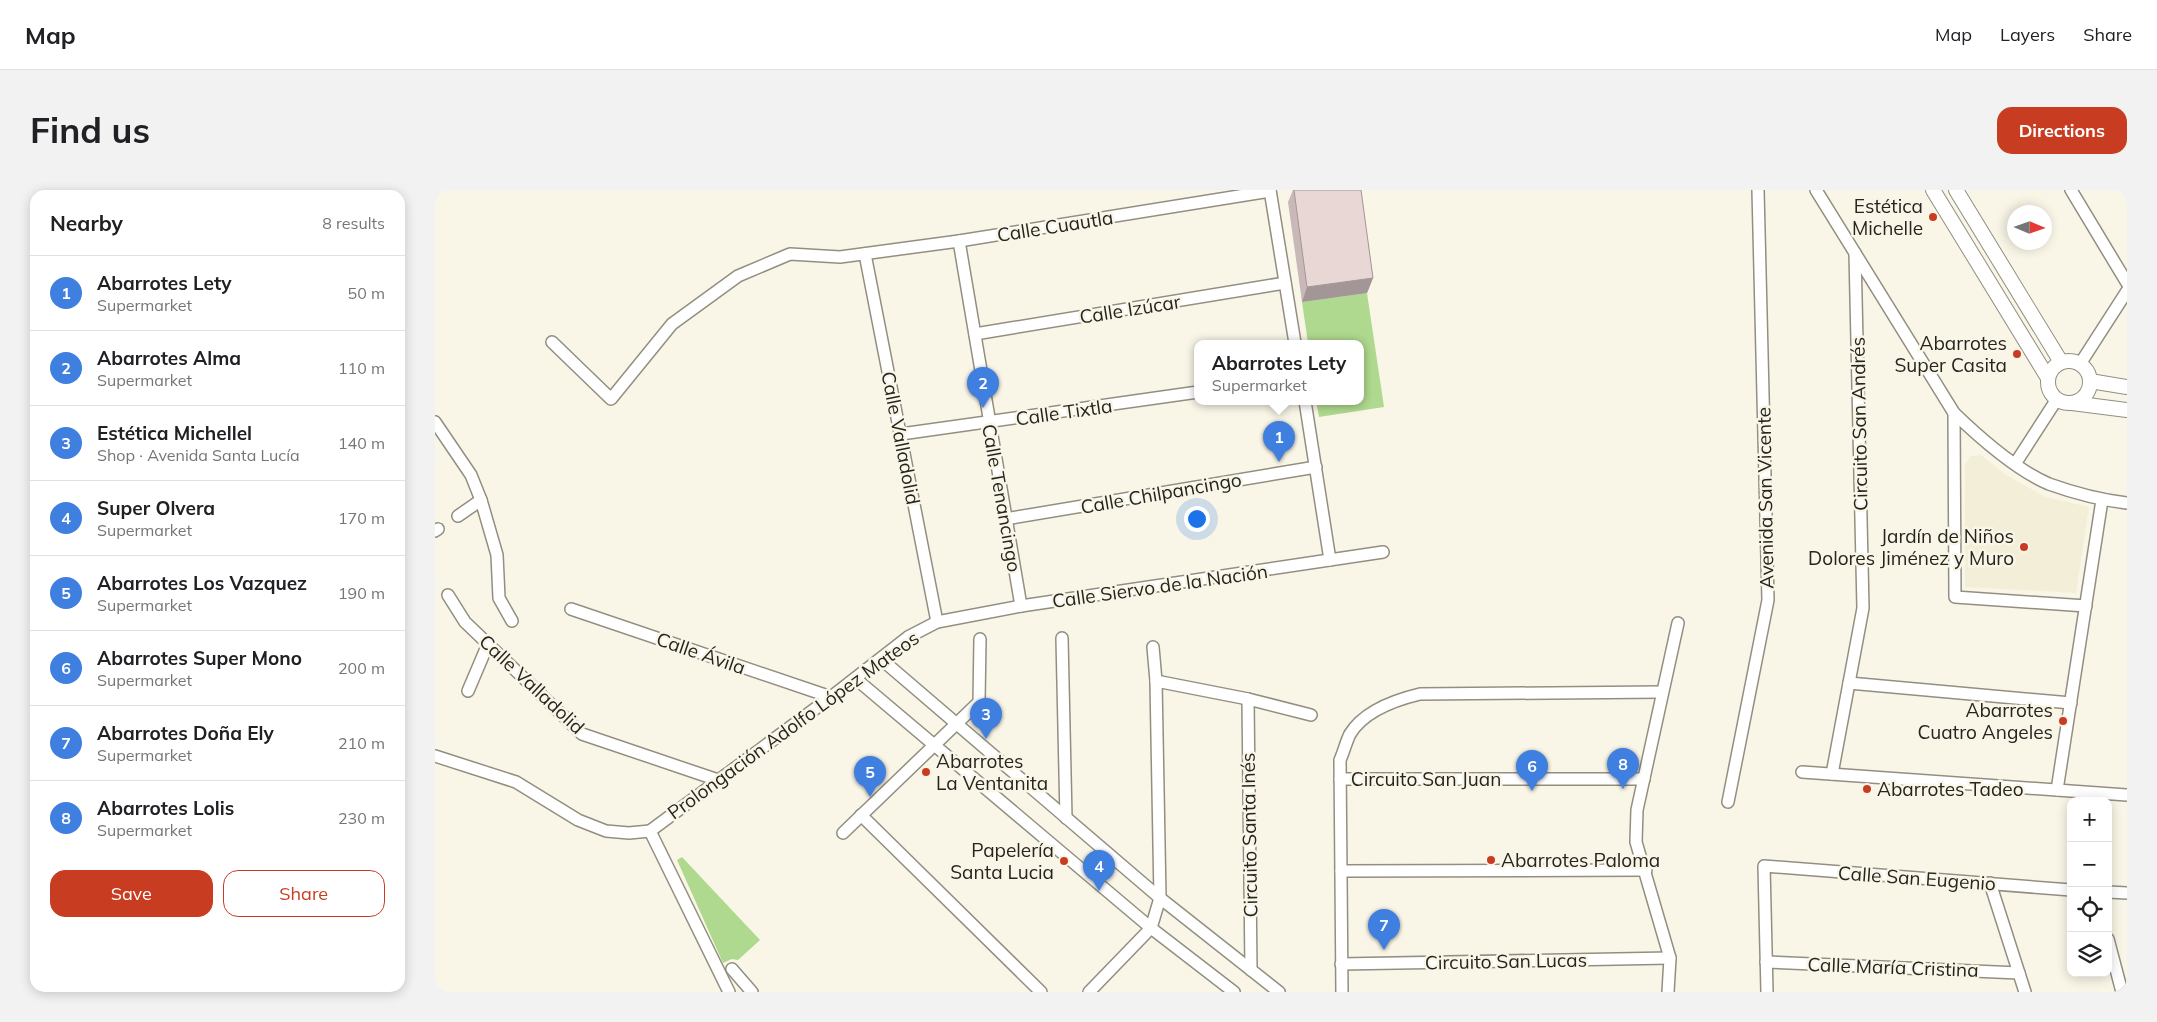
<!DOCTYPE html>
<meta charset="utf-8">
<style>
:root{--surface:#fff;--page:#f2f2f2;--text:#202124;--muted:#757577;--line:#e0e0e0;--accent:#c83d21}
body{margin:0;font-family:Mulish,sans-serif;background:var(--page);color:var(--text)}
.controls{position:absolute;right:15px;bottom:15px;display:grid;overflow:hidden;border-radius:10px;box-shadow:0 2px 12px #0003}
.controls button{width:45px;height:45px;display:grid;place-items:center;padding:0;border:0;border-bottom:1px solid var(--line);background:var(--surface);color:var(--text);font:25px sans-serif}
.compass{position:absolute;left:1572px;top:15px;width:45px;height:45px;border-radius:50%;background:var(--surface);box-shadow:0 2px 12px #0003;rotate:92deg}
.you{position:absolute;left:761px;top:328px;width:18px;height:18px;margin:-12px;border:4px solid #fff;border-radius:50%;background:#1a73e8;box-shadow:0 0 0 8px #1a73e833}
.badge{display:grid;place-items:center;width:32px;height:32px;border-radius:50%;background:var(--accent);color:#fff;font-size:16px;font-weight:700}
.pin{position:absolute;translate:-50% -41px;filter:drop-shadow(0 1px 2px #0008)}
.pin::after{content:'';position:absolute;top:26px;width:18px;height:15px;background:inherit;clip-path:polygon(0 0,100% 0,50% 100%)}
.popup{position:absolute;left:759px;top:150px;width:170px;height:65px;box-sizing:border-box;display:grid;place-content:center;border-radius:10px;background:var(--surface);filter:drop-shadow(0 1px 4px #0005);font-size:16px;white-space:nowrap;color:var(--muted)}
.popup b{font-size:19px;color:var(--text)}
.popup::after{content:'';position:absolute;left:50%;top:100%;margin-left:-10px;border:10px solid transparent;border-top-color:var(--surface)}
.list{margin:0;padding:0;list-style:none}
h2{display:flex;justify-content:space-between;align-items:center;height:65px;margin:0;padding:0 20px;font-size:21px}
h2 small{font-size:16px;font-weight:400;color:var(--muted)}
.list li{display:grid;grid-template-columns:32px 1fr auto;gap:15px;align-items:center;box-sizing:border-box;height:75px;padding:0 20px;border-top:1px solid var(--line)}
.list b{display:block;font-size:19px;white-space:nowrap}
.list p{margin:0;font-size:16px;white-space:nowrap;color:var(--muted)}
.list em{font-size:16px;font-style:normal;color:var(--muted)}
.actions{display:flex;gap:10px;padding:15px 20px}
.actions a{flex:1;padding:11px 0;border:1px solid var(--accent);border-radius:15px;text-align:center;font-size:18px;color:var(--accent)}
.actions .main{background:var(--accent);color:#fff}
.icon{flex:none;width:28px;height:28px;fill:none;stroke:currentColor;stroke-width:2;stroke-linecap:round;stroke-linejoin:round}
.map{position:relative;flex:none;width:1692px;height:802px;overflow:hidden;border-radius:15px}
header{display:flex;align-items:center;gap:30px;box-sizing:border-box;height:70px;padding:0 25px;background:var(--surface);border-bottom:1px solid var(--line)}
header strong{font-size:24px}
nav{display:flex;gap:28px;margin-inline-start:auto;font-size:18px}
.intro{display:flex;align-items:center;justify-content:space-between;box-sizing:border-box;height:120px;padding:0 30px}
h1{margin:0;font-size:35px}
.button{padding:12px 22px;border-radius:15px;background:var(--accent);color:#fff;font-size:18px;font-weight:700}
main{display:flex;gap:30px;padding:0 30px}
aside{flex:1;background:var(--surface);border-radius:15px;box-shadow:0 2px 12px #0003}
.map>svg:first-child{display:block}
.built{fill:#f2eed7}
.green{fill:#afd98e}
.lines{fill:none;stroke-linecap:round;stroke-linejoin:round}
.minor-casing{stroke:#928f81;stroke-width:14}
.tertiary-casing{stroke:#928f81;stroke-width:16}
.minor{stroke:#fff;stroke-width:11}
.tertiary{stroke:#fff;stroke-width:14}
.wall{fill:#c8b9b8}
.shaded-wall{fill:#a39696}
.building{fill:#e9d7d6;stroke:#a39696}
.poi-dot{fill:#c83d21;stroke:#f9f6e7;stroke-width:2}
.labels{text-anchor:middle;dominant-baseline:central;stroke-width:5;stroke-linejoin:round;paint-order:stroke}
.poi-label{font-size:19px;fill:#25241f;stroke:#f9f6e7;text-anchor:end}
.street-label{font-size:19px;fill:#25241f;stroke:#f9f6e7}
</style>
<header>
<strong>Map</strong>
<nav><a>Map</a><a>Layers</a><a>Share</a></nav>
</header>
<div class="intro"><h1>Find us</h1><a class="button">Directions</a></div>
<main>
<aside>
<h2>Nearby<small>8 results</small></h2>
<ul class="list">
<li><span class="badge" style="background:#3f7fe0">1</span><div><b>Abarrotes Lety</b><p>Supermarket</p></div><em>50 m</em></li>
<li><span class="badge" style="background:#3f7fe0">2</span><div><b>Abarrotes Alma</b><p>Supermarket</p></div><em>110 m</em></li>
<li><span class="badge" style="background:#3f7fe0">3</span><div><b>Estética Michellel</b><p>Shop · Avenida Santa Lucía</p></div><em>140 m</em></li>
<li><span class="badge" style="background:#3f7fe0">4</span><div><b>Super Olvera</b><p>Supermarket</p></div><em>170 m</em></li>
<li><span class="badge" style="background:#3f7fe0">5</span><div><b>Abarrotes Los Vazquez</b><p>Supermarket</p></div><em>190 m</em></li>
<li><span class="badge" style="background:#3f7fe0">6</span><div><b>Abarrotes Super Mono</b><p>Supermarket</p></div><em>200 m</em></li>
<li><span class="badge" style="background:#3f7fe0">7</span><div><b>Abarrotes Doña Ely</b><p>Supermarket</p></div><em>210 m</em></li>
<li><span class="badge" style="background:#3f7fe0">8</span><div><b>Abarrotes Lolis</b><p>Supermarket</p></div><em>230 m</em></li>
</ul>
<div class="actions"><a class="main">Save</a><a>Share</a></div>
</aside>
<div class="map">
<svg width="1692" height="802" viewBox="0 0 1692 802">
<rect width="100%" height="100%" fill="#f9f6e7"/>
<path class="built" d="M1546,265L1571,285L1611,307L1654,317L1641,403L1530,397V275L1536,266Z"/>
<g class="green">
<path d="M932,103L949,217L884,227L881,211H925V153H873L867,112Z"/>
<path d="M247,667L325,750L303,770L297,769L288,773L242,670Z"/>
</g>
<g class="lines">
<g class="minor-casing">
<g id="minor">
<path d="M835,0L860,153"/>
<path d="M1381,0L1519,223C1545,248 1581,280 1614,294C1639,303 1666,310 1692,313"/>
<path d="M1636,0L1692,93"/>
<path d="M524,51L586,416"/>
<path d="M430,64L502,432"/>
<path d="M540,144L850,93"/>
<path d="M117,152L176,209L237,134L303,86L355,64L405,67L524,51L835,1"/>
<path d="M1645,174L1692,101"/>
<path d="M870,211L895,370"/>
<path d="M1519,223L1520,407L1651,416"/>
<path d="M0,232L36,285L46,310L62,365L64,408L77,431"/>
<path d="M466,244L763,202"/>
<path d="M1580,274L1622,209"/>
<path d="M23,326L46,310"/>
<path d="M570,329L881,277"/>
<path d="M0,341L3,339"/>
<path d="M13,405L30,432L147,544L283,590"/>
<path d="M136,419L396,507"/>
<path d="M627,448L631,628"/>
<path d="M446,469L725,708L844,802"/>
<path d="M421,489L716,738L799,802"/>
<path d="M721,491L813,509L876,525"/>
<path d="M1414,493L1636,513"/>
<path d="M33,501L53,454"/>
<path d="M813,509L816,780"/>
<path d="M0,566L81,592L143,630L171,641L194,643L215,641"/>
<path d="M1367,582L1692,605"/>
<path d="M1397,584L1428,418L1420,63"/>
<path d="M905,589H1209"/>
<path d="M1622,600L1667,310"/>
<path d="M1293,612L1333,410L1323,0"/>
<path d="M426,625L606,802"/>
<path d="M215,641L396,507L473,447L502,432L586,416L948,362"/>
<path d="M215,641L294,802"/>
<path d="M408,643L544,512L545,449"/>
<path d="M906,681L1211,680"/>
<path d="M1555,693L1590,802"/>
<path d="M1673,702L1692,703"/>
<path d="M1673,749L1687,802"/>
<path d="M1331,772L1584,783"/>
<path d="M906,774L1235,768"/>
<path d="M297,779L317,802"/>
<path d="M654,802L716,738L725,708L721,491L718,457"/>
<path d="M907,802L905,570C909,561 911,552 915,544C929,521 960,510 985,504L1227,502"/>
<path d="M1233,802L1235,768L1201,652L1202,620L1243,433"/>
<path d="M1332,802L1329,676L1636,700"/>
</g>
</g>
<g class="tertiary-casing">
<g id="tertiary">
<path d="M1498,0L1613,188"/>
<path d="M1521,0L1626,172"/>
<circle cx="1634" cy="192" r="21"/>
<path d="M1655,191L1692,197"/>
<path d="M1637,213L1692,220"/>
</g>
</g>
<use href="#minor" class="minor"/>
<use href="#tertiary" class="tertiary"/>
</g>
<path class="wall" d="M858,0H926L938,88L932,103L867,112L853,12Z"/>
<path class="shaded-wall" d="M938,88L932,103L867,112L872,97Z"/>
<path class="building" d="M859,0H926L938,88L872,97Z"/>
<g class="poi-dot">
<circle cx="1498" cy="27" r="5"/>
<circle cx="1582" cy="164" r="5"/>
<circle cx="1589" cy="357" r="5"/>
<circle cx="1628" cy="531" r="5"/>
<circle cx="491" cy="582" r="5"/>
<circle cx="1432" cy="599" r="5"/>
<circle cx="1056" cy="670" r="5"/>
<circle cx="629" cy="671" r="5"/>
</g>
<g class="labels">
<g class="poi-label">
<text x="1488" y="16">Estética<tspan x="1488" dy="22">Michelle</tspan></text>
<text x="1572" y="153">Abarrotes<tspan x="1572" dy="22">Super Casita</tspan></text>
<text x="1579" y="346">Jardín de Niños<tspan x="1579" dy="22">Dolores Jiménez y Muro</tspan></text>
<text x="1618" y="520">Abarrotes<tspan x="1618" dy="22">Cuatro Angeles</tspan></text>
<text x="501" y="571" text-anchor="start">Abarrotes<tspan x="501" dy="22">La Ventanita</tspan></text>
<text x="1442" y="599" text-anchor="start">Abarrotes Tadeo</text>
<text x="619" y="660">Papelería<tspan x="619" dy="22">Santa Lucia</tspan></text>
<text x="1066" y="670" text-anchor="start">Abarrotes Paloma</text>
</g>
<g class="street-label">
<text transform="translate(620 36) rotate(-9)">Calle Cuautla</text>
<text transform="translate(695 119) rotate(-9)">Calle Izúcar</text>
<text transform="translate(629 222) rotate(-8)">Calle Tixtla</text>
<text transform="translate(1424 234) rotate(-91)">Circuito San Andrés</text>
<text transform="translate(466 248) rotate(79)">Calle Valladolid</text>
<text transform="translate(726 303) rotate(-10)">Calle Chilpancingo</text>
<text transform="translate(567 308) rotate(80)">Calle Tenancingo</text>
<text transform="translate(1330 308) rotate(-91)">Avenida San Vicente</text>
<text transform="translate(725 396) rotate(-8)">Calle Siervo de la Nación</text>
<text transform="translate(266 463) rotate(19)">Calle Ávila</text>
<text transform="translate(97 494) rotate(43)">Calle Valladolid</text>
<text transform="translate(358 535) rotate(-36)">Prolongación Adolfo López Mateos</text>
<text x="991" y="589">Circuito San Juan</text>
<text transform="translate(814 645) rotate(-91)">Circuito Santa Inés</text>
<text transform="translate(1482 688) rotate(4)">Calle San Eugenio</text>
<text transform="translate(1071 771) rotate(-1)">Circuito San Lucas</text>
<text transform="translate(1458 777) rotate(2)">Calle María Cristina</text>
</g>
</g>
</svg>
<div class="controls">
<button>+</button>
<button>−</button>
<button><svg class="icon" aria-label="locate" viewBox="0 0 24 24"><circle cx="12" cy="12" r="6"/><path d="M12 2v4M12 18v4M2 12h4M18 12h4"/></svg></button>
<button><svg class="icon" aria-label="layers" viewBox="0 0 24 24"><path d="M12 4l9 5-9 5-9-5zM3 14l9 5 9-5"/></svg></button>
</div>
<svg class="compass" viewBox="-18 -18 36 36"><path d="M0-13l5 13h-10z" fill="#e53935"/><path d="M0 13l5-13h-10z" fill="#757577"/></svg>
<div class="you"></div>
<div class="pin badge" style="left:844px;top:272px;background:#3f7fe0">1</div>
<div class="popup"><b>Abarrotes Lety</b>Supermarket</div>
<div class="pin badge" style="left:548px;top:218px;background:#3f7fe0">2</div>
<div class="pin badge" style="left:551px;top:549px;background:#3f7fe0">3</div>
<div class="pin badge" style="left:664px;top:701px;background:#3f7fe0">4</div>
<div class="pin badge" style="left:435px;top:607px;background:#3f7fe0">5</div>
<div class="pin badge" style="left:1097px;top:601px;background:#3f7fe0">6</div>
<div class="pin badge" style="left:949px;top:760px;background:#3f7fe0">7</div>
<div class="pin badge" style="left:1188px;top:599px;background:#3f7fe0">8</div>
</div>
</main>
